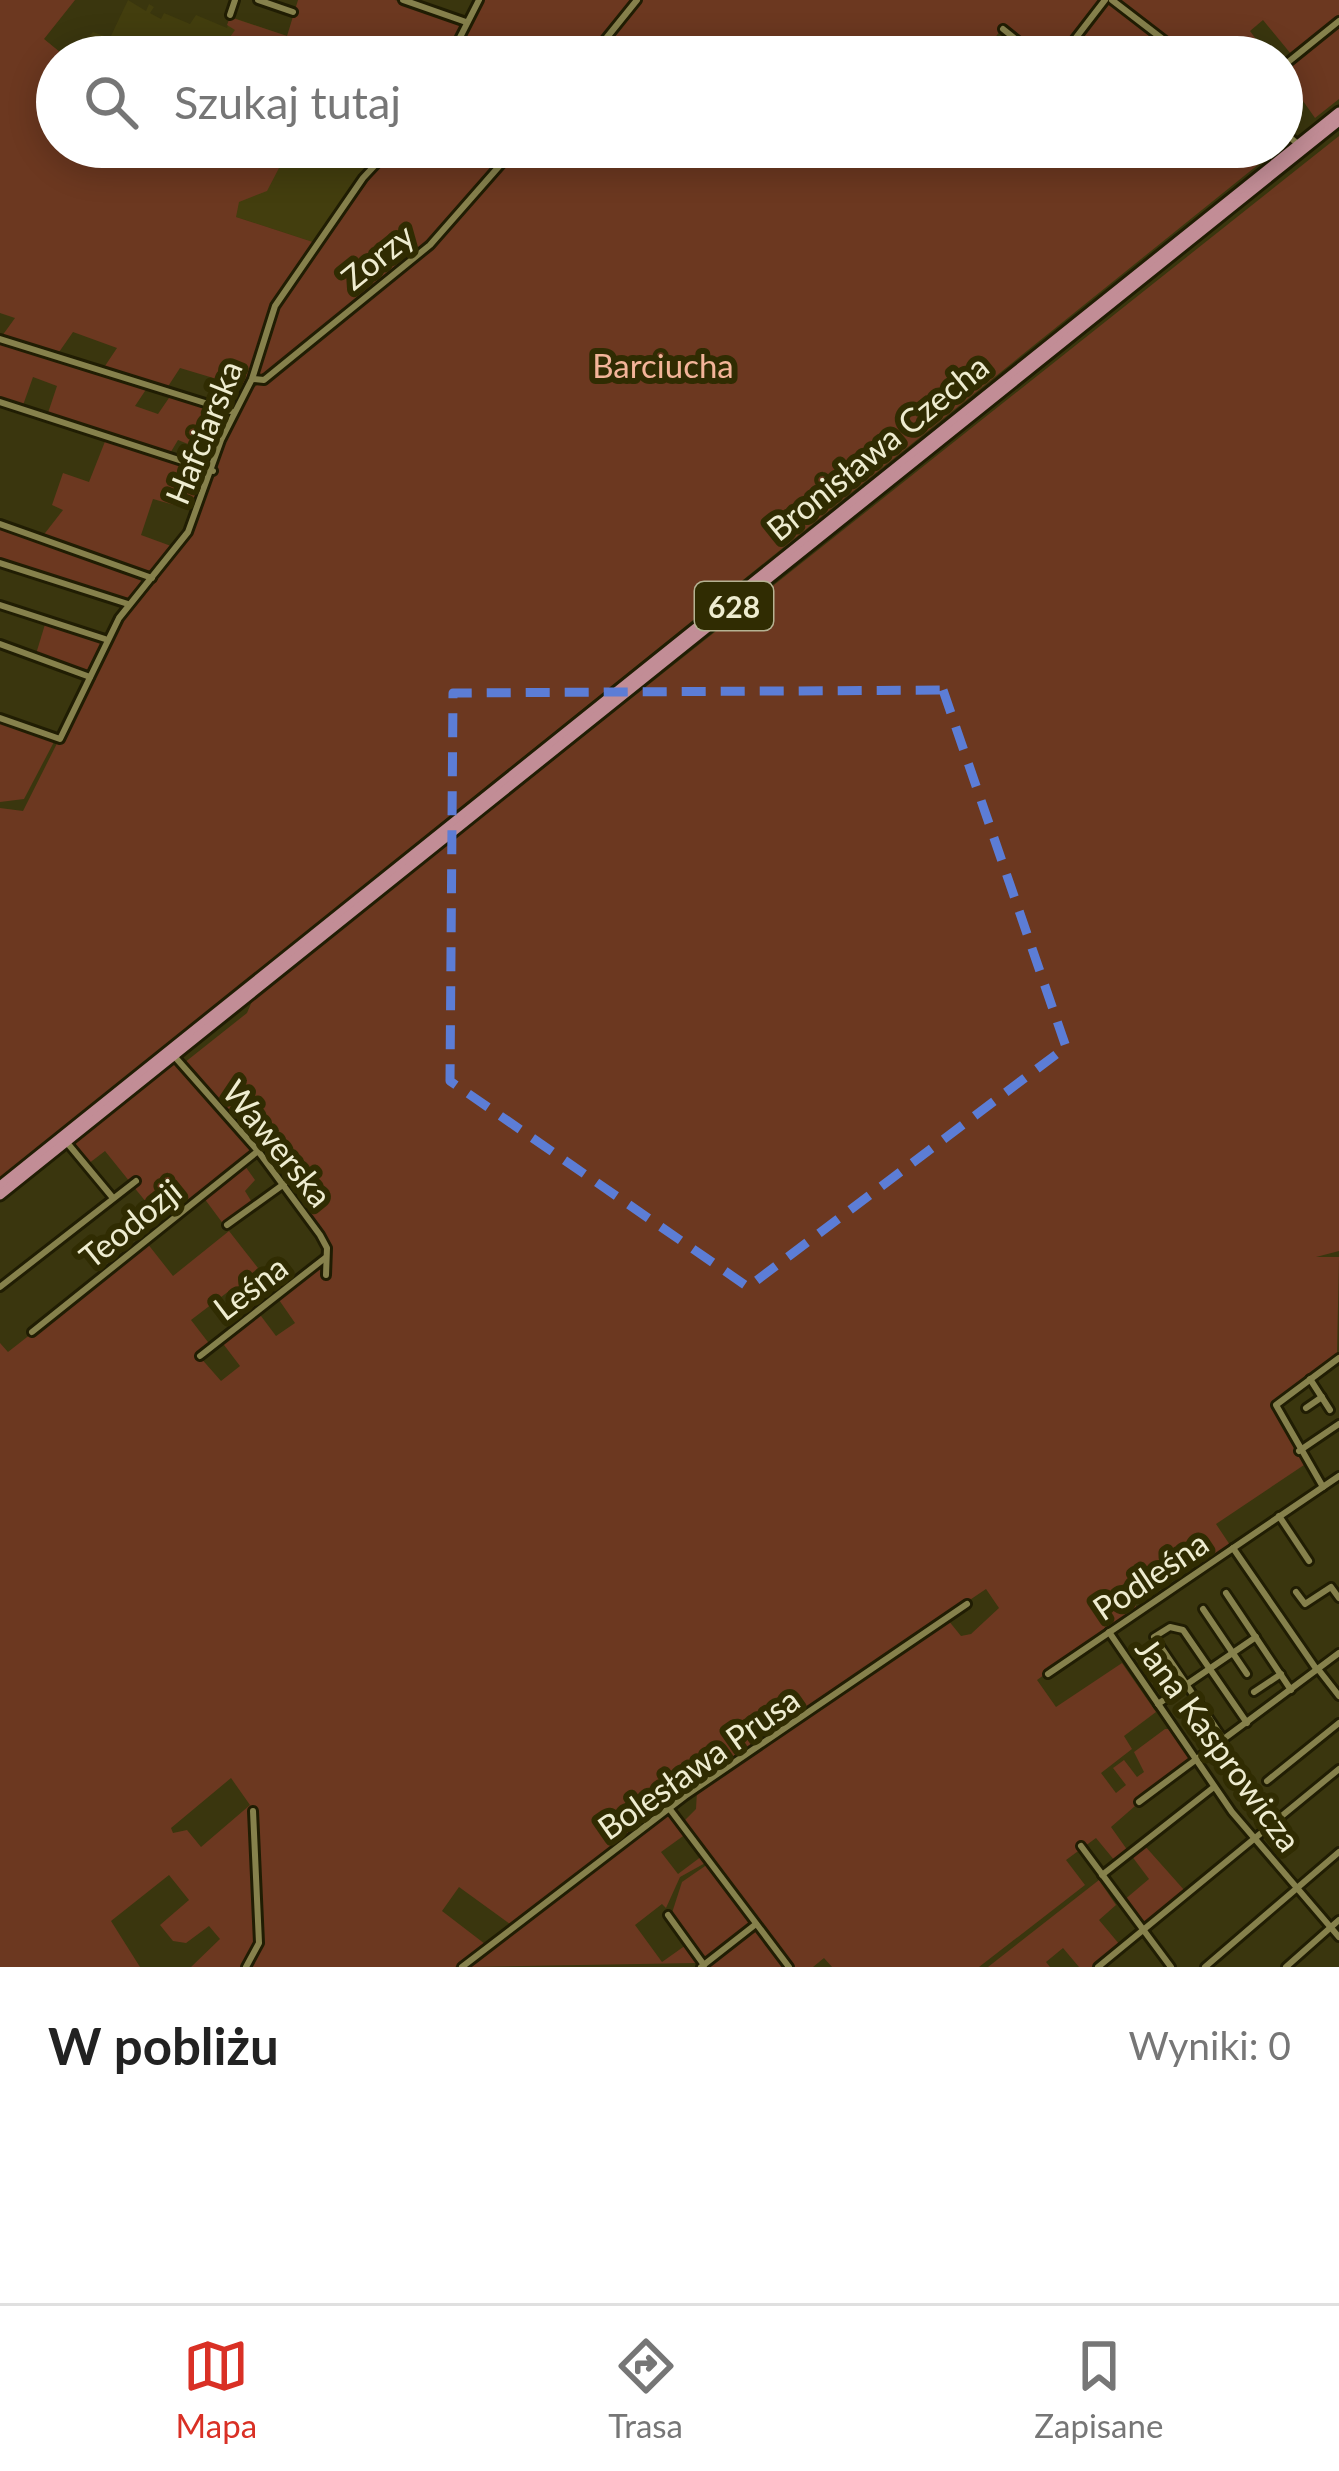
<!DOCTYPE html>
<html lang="pl">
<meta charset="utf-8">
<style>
:root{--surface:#fff;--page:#f2f2f2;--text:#222;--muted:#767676;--line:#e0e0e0;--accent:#d93025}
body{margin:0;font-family:Lato,sans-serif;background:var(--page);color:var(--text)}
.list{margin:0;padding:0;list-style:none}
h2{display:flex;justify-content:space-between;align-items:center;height:156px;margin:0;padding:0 48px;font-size:51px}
h2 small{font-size:39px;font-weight:400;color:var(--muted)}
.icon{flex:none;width:66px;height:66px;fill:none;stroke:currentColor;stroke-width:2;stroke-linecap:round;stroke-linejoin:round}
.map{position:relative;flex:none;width:1339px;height:1967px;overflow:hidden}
.search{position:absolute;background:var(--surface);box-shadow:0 6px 30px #0003;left:36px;right:36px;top:36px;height:132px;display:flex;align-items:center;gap:30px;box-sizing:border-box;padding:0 42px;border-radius:66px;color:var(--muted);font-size:45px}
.sheet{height:336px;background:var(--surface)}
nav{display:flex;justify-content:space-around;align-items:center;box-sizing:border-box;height:168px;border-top:3px solid var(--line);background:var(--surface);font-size:33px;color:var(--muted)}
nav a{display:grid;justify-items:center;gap:6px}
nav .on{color:var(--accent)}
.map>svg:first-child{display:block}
.built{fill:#433e0e}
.green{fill:#6c3820;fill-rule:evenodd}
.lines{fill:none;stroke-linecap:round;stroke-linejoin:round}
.minor-casing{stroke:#201d03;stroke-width:12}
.major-casing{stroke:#201d03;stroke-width:15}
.minor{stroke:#86814c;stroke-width:6}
.major{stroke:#c28d96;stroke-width:9}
.marked{fill:none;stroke:#5c7dd6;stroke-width:9;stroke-dasharray:24 15;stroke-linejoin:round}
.labels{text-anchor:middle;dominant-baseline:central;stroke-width:12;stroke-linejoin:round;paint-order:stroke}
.shield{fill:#302c02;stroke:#b5b292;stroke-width:3}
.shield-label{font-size:30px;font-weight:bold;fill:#eeecd0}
.street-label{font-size:33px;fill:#eeecd0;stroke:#302c02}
.park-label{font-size:33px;fill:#f3b499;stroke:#302c02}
</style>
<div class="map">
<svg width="1339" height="1967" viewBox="0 0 1339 1967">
<rect width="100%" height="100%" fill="#3a360e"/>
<g class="built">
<path d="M128,0L146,11L149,4L154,7L150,13L161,19L164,13L190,24L196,15L227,28L231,17L349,57H70L93,32L110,38Z"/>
<path d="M44,39L66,57H57V147H384L319,244L0,140Z"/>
</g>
<g class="green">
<path d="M0,0H75L44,39L66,57H57V147H230L279,168L267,191L239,202L236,217L319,244L272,308L247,383L240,386L180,368L167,388L103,369L117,348L73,332L57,355L2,336L15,318L0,313Z"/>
<path d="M298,0H395L461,23L448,57H216L235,30L227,25L230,17L287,36Z"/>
<path d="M481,0H633L587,57H456Z"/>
<path d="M641,0H1102L1058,57H1043L1004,26L980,57H595Z"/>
<path d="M1116,0H1339V16L1291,54L1263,20L1250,31L1261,46L1252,57H1190Z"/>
<path d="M1108,1L1181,57H1065Z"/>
<path d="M1339,25V99L1315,118L1282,71Z"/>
<path d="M1339,136V1251L1316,1257H1339L1337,1356L1273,1402L1304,1465L1216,1524L1230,1545L1200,1565L1185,1545L1122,1585L1137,1608L1037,1680L1056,1707L1122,1663L1156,1712L1124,1736L1132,1749L1101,1773L1116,1793L1126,1785L1113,1768L1124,1760L1137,1777L1144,1772L1134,1752L1165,1729H1172L1191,1757L1111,1827L1128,1851L1115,1861L1096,1838L1066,1860L1085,1885L979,1967H832L824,1958L813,1967H792L684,1821L696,1809L697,1791L948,1620L961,1636L971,1634L999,1608L986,1589L672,1801L510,1924L459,1887L442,1911L485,1944L455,1967H191L220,1939L209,1926L186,1943L173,1941L160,1925L189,1900L169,1875L111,1921L140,1967H0V1343L8,1352L147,1243L173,1276L229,1231L258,1268L250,1275L268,1296L250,1312L229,1291L191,1320L211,1346L199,1356L221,1381L240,1366L221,1341L258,1312L276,1336L295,1323L277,1297L322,1265L331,1247L287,1183L184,1063L247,1013L253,999ZM231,1778L250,1805L201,1847L187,1830L173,1833L171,1828Z"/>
<path d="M393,147H513L437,235L263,377L257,373L276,307Z"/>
<path d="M520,147H1280L0,1179V808L23,811L120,618L187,536L222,440L252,389L437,241Z"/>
<path d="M0,342L147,388L135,406L158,414L171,395L209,408L198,425L222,433L218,447L195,446L192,456L204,466L190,462L193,446L178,440L169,455L47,416L57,386L33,377L22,408L0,400Z"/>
<path d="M106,439L212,473L192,510L153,499L141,535L171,546L188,521L154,570L143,571L42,537L63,510L52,505L63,473L89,482Z"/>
<path d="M0,526L148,578L127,602L0,562Z"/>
<path d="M46,621L104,640L90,672L36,654Z"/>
<path d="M0,720L55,740L24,799L0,802Z"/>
<path d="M174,1063L255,1151L179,1211L166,1196L151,1208L133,1186L137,1178L130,1182L105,1151L88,1164L73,1144Z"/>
<path d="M245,1166L255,1180L245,1191L253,1204L224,1225L204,1198Z"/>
<path d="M668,1811L686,1834L661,1852L678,1874L702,1856L707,1862L680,1877L666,1908L662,1904L635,1925L662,1962L686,1945L698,1963L468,1967Z"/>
<path d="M1144,1845L1185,1891L1143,1925L1123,1901L1149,1879L1131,1855Z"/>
<path d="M708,1864L752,1922L703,1959L671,1916L682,1882Z"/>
<path d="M1099,1880L1116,1905L1099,1920L1120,1945L1092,1967H1079L1063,1948L1046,1962L1050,1967H988Z"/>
<path d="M754,1928L784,1967H704Z"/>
</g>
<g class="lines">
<g class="minor-casing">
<g id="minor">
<path d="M258,0L293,12"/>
<path d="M403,0L466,22"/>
<path d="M1112,0L1186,57"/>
<path d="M230,15L235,0"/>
<path d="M1003,29L1038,57"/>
<path d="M450,57L479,0"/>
<path d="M591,57L637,0"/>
<path d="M1061,57L1105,0"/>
<path d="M1282,67L1339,21"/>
<path d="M1282,131L1298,144"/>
<path d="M0,339L234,412"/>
<path d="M253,379L264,380L430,245L516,147"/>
<path d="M0,402L213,471"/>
<path d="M0,524L152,578"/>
<path d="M0,563L128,604"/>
<path d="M0,605L105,639"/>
<path d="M0,644L90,677"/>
<path d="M0,718L60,739L119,618L188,532L221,440L252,379L275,306L363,178L392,147"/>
<path d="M175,1057L258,1151L320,1235L327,1248L326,1275"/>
<path d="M64,1139L113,1198"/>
<path d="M227,1225L284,1184"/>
<path d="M0,1287L136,1181"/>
<path d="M32,1332L258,1151"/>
<path d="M200,1356L325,1258"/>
<path d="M1310,1379L1330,1410"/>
<path d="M1306,1408L1322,1397"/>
<path d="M1299,1451L1339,1424"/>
<path d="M1323,1487L1276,1405L1339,1358"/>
<path d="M1279,1516L1309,1561"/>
<path d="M1233,1548L1317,1670"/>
<path d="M1296,1592L1305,1604L1331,1587L1339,1598"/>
<path d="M1226,1593L1291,1690"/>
<path d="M1203,1609L1247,1674"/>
<path d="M1109,1632L1232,1812L1339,1937"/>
<path d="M1318,1669L1339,1696"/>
<path d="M1048,1674L1339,1476"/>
<path d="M1254,1692L1281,1674"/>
<path d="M1158,1704L1256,1637"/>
<path d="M1224,1740L1154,1637L1170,1627L1183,1630L1247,1723"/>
<path d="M1267,1781L1339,1723"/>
<path d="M1139,1802L1339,1653"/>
<path d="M669,1808L789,1967"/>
<path d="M1081,1846L1171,1967"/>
<path d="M1102,1875L1214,1787"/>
<path d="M668,1915L704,1965"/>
<path d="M246,1967L259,1943L253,1811"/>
<path d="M462,1967L685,1796L967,1604"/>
<path d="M701,1967L756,1924"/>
<path d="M1098,1967L1339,1769"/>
<path d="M1205,1967L1339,1852"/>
<path d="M1286,1967L1339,1920"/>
</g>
</g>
<g class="major-casing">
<g id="major">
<path d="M0,1186L1339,112"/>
<path d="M0,1195L1339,121"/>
</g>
</g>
<use href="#minor" class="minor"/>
<use href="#major" class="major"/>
</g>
<path class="marked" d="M943,690L1066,1047L748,1287L450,1081L453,693Z"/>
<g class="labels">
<rect class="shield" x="695" y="582" width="78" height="48" rx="9"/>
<g class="shield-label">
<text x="734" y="606">628</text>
</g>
<g class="street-label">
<text transform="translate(377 256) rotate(-39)">Zorzy</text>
<text transform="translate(203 432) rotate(-68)">Hafciarska</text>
<text transform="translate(877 447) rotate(-39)">Bronisława Czecha</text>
<text transform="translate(278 1143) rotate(51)">Wawerska</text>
<text transform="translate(130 1223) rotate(-39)">Teodozji</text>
<text transform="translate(250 1287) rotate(-37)">Leśna</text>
<text transform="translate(1150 1575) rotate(-34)">Podleśna</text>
<text transform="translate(1219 1744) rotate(54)">Jana Kasprowicza</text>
<text transform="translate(698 1763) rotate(-35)">Bolesława Prusa</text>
</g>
<g class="park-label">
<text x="663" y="365">Barciucha</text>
</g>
</g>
</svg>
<div class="search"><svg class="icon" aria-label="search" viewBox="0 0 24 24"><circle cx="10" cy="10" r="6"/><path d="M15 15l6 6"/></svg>Szukaj tutaj</div>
</div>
<section class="sheet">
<h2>W pobliżu<small>Wyniki: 0</small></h2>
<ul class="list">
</ul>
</section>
<nav>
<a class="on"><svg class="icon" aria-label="map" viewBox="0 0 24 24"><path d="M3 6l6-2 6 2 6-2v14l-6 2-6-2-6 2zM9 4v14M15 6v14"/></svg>Mapa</a>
<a><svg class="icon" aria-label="directions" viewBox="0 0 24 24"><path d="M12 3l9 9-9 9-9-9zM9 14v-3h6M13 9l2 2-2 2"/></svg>Trasa</a>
<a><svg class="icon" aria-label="saved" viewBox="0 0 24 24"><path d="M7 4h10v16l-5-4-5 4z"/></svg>Zapisane</a>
</nav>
